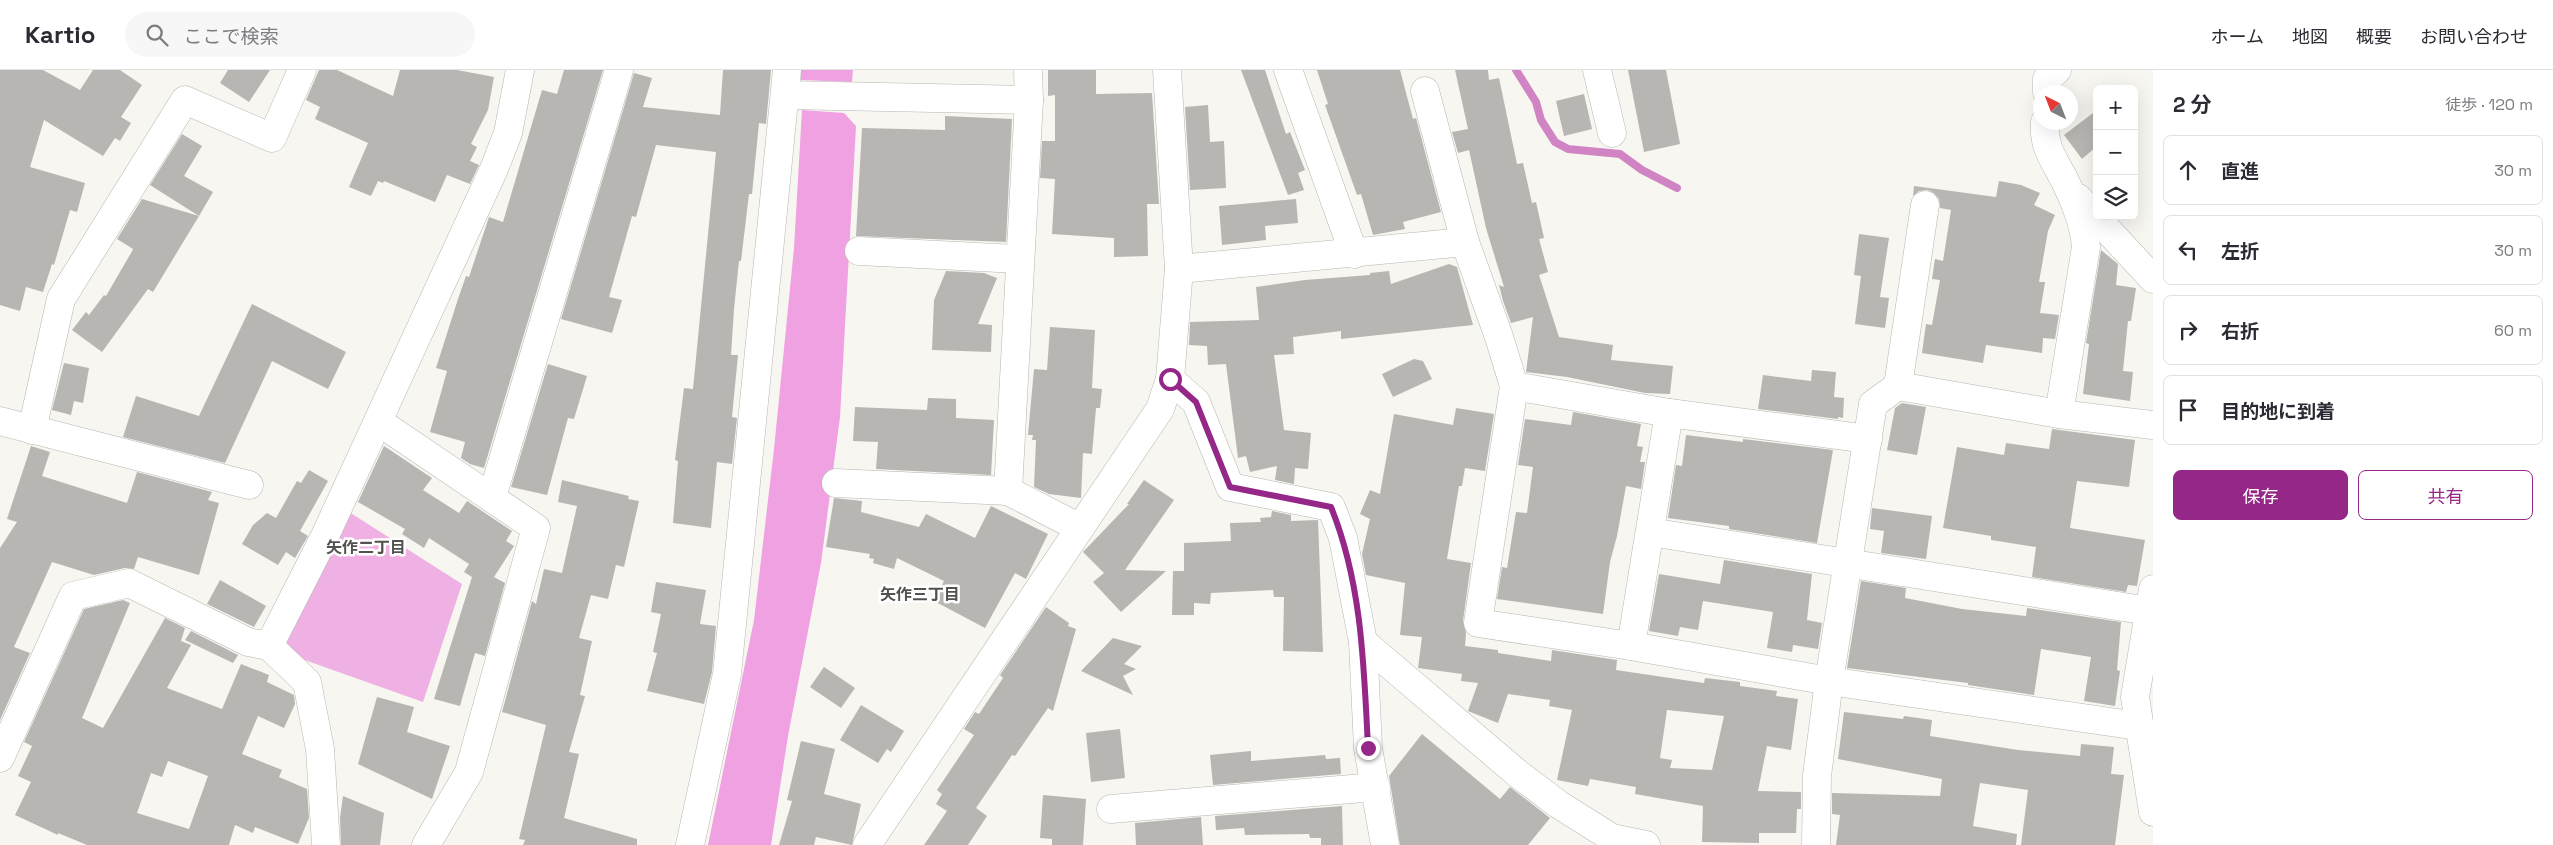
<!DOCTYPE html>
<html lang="ja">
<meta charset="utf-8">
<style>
:root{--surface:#fff;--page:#f7f7f7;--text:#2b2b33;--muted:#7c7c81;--line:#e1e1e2;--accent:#942787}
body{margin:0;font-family:"Space Grotesk","Noto Sans JP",sans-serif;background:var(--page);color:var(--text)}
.controls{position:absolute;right:15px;top:15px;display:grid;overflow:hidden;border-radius:8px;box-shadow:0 5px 20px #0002}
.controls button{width:45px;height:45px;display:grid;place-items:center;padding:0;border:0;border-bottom:1px solid var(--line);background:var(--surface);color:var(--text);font:25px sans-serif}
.compass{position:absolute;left:2033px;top:15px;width:45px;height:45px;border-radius:50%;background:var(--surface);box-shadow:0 5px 20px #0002;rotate:318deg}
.stop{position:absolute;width:15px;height:15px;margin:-11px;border:4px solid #942787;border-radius:50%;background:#fff}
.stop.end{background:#942787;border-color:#fff;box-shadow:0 1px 5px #0008}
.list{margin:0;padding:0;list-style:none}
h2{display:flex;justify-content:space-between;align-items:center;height:65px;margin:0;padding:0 20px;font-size:21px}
h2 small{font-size:16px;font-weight:400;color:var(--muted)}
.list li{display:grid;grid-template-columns:32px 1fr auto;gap:15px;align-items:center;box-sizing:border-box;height:70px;margin:0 10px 10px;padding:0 10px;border:1px solid var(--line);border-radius:8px}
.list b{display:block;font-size:19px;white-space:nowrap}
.list em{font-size:16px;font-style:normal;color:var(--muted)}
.actions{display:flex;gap:10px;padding:15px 20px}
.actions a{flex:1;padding:11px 0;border:1px solid var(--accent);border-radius:8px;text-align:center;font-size:18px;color:var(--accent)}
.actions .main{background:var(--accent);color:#fff}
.icon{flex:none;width:28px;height:28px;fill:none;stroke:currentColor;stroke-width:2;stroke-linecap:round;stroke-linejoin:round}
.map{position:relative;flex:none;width:2153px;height:775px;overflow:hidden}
header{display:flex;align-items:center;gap:30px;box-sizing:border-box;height:70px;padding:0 25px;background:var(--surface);border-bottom:1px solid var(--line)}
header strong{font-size:24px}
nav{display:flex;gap:28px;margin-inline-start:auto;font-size:18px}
.search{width:350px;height:45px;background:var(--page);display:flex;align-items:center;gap:12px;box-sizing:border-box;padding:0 18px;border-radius:28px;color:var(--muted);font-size:19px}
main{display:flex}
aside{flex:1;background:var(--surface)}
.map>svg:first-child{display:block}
.green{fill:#efb0e3}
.forest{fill:#f0a1e2}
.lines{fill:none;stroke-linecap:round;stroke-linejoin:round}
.stream{stroke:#d084c3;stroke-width:8}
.building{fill:#b7b6b2;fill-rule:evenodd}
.minor-casing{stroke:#b7b6b2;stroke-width:29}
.minor{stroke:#fff;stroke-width:28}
.route{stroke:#942787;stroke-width:6}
.labels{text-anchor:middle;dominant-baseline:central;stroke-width:5;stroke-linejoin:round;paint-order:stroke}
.neighbourhood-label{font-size:16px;font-weight:bold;fill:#53524f;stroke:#fff}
</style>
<header>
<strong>Kartio</strong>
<div class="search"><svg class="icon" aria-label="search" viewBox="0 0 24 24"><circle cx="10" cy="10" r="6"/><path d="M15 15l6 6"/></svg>ここで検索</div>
<nav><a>ホーム</a><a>地図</a><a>概要</a><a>お問い合わせ</a></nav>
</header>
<main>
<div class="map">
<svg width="2153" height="775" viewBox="0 0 2153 775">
<rect width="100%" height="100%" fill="#f7f6f1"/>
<path class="green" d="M349,442L462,514L423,632L299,588L282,573Z"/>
<g class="forest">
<path d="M801,0H853L852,12L801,10Z"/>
<path d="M802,40L844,43L856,56L840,347L821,493L788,666L771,775H708L754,550L774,379L794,178Z"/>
</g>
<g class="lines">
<path class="stream" d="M1516,0L1536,32L1541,50L1555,72L1568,79L1620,84L1642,100L1677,118"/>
</g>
<g class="building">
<path d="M0,0H43L80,20L93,0H120L142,15L121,47L131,53L120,71L115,68L103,86L44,50L30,97L85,113L77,142L70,140L54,195L52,194L43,222L26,217L20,241L0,235Z"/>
<path d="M228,0H270L249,32L220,13Z"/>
<path d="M319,0H337L393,26L400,0H457L494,7L488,40L471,74L477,77L470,91L479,95L470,114L447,105L435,132L384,111L383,113L378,111L371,126L349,117L368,73L315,49L320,37L306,30Z"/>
<path d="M564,0H603L484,398L470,394L461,388L465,372L430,362L447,301L436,298L458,229L466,206L469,207L489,147L503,152L542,20L557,24Z"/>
<path d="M723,0H771L766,54L759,53L752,124H749L741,191H739L734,239L731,285H738L732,347L737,348L732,394L717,392L711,458L673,453L678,391L675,390L684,318L693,319L716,82L656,75L636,147L632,146L609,227L622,230L612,263L561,249L634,3L652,8L643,37L720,45Z"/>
<path d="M1048,0H1096V24L1152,23L1159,134H1147L1148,186L1114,187V168L1052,164L1055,109L1040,108L1042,71H1055V25L1048,26Z"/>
<path d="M1241,0H1265L1286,64L1290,62L1305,100L1298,103L1304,120L1288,125Z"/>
<path d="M1317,0H1400L1413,49L1416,48L1441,142L1403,152L1405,159L1373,165L1361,124L1357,125L1325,35L1328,34Z"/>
<path d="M1455,0H1488L1489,10L1499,8L1517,94L1523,93L1532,133L1536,132L1544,168L1539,169L1548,202L1539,205L1559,267L1613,275L1611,290L1673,296L1670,324L1645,323L1567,307L1526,302L1533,247L1511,253L1503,231L1499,215L1504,217L1486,158L1469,80L1458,83L1452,62L1468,59Z"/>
<path d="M1628,0H1666L1680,74L1644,82Z"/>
<path d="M1584,24L1592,59L1564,66L1556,31Z"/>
<path d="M1208,35L1210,72L1224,71L1226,118L1190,120L1185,37Z"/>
<path d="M2097,40V76L2082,89L2064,65Z"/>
<path d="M945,46L1012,49L1006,172L856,166L862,58L945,60Z"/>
<path d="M182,64L202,76L184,106L213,122L199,146L150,115Z"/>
<path d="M1999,111L2021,115L2040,123L2034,135L2055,145L2048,161L2039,212H2045L2040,243L2059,245L2055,269L2043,268L2042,283L1986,275L1983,293L1922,283L1926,254L1932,255L1940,210L1932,209L1935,189L1943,191L1951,140L1940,138L1939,129L1934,123L1928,120L1919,121L1913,126L1914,116L1996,127Z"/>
<path d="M142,129L199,146L153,222L148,219L102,282L72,260L86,242L89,245L104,225L106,226L131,183L133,179L117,169Z"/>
<path d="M1296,129L1298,153L1265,156L1266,170L1222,175L1219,136Z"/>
<path d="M1859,164L1889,168L1880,227L1889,228L1885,258L1855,254L1861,206L1854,205Z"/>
<path d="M2101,180L2118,194L2116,215L2136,218L2131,251H2128L2123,301L2133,302L2130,331L2083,324L2089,274L2086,273Z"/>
<path d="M1449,194L1457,197L1473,255L1341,269V261L1293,267L1294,284L1274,285L1284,360L1311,363L1308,399L1295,398L1294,414L1275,410L1277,396L1250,402L1246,386L1238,388L1226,294L1208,295L1207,276L1189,275L1190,252L1259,250L1256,217L1305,210L1370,205V203L1389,201L1391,214Z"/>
<path d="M946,201L984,203L997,208L978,254L992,255L991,282L932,280L934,230Z"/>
<path d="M252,234L346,282L328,319L272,291L225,393L123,367L136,326L199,346Z"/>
<path d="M1050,257L1095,260L1092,318L1102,319L1100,338H1096L1092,384L1083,383L1081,428L1049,424L1034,417L1036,370H1032L1033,365H1028L1034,299L1047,300Z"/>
<path d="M1414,289L1423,291L1432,309L1393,327L1382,304Z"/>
<path d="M64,293L89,298L83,333L74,331L71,345L52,340Z"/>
<path d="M548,294L587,306L574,349L568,348L547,425L511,417Z"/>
<path d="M1812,300L1836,302L1834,327L1844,328L1843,348L1838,347V349L1758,339L1763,305L1811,311Z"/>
<path d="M928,328L956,329V348L994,350L991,405L876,399L878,372L853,371L855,337L927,340Z"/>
<path d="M1902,333L1926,337L1917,385L1887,380L1895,338Z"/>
<path d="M1456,338L1494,344L1485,401L1465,398L1462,416H1459L1447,489L1471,493L1463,551L1466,563L1465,576L1498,580V583L1551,591L1552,580L1617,590L1616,600L1704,613L1705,608L1740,612V616L1777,621L1776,626L1798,629L1791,680L1767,676L1758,721L1801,722V739H1797L1796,763H1759V773L1702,772L1703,736L1635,724L1636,717L1590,709L1588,716L1557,710L1572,640L1549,636L1550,630L1508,624L1498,653L1468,641L1478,613L1461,611L1462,604L1418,598L1422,567L1400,565L1405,513L1366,505L1362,484L1370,449L1360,444L1370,420L1380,424L1394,344L1453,355ZM1667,640L1724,646L1712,700L1670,698L1672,690L1660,688Z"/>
<path d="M1573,342L1641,354L1637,376L1643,377L1640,392H1645L1641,419L1626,416L1617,466L1610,492L1603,544L1497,529L1502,497L1507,498L1516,442L1527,443L1533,397L1518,395L1525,349L1571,355Z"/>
<path d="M2052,359L2135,370L2129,417L2077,411L2070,458L2145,470L2137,516L2128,515L2126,522L2032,507L2036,477L1991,470V466L1943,458L1957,377L2004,385L2006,373L2049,379Z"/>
<path d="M1686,365L1743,372V369L1833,380L1817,473L1729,459V456L1668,448L1676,395L1682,396Z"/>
<path d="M31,376L50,382L42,406L127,433L137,402L212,422L208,430L219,433L199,505L138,487L134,499L125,498L94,505L52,492L14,577L30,583L0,650V478L17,452L7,449Z"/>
<path d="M384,376L432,408L423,420L459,443L467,431L512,461L506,471L514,476L494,507L505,513L485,586L475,583L460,636L434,629L472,507L464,502L469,494L429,468L424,478L402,464L405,459L358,432Z"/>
<path d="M309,400L328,411L300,461L308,466L295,488L286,482L278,495L242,474L253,455L267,443L276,448L297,411L301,413Z"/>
<path d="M562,410L629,426L628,429L639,431L624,497L616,495L608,529L591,525L579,568L592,571L580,625L585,626L569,682L579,684L564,748L637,769V775H523L525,770L519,769L546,655L502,642L532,531L536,534L544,499L562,503L577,436L558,432Z"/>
<path d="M1144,410L1174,430L1125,500L1166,501L1121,542L1093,512L1104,503L1083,482L1129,434H1127Z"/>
<path d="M834,428L862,431L861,442L919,457L926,444L975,468L991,436L1048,464L1026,509L1015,503L985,558L934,531L944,511L897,488L894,499L873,493L874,489L869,488L870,484L826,477Z"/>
<path d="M1872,438L1932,446L1926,489L1881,483L1884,461L1870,459Z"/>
<path d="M1272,441L1291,445V451L1318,450L1323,582L1283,581L1284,527H1274L1273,520L1211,523L1210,534L1194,533V545H1172L1173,501H1184V473L1231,471L1230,453L1261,452L1260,448L1271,447Z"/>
<path d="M1724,490L1812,504L1807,550L1822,553L1818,579L1793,575L1792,582L1767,578L1773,542L1703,531L1698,560L1680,557L1678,566L1649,561L1659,504L1720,514Z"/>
<path d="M220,510L266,536L254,557L207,534Z"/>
<path d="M1861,511L1906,518L1905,528L1962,539L2026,546L2027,538L2121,552L2117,600L2120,601L2115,636L2084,631L2091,587L2041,579L2034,625L1968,615V613L1847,598Z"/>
<path d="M656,512L706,520L700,554L716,556L712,602L704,634L647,621L657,583L653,582L661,544L651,542Z"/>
<path d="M123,530L130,533L82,648L103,658L165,548L185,558L181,571L191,575L167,618L222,639L241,594L269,605L267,612L294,625L295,634L284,658L258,646L242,684L282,700L279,707L307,719L309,748L298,774L255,757L253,763L235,755L229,775H87L58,763V765L15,745L31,712L18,706L32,676L24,672L84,539ZM168,691L208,706L189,759L137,743L151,703L162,707Z"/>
<path d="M1046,537L1069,553L1068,556L1076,559L1053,641L1048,638L1015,686L1012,685L976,738L987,746L968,775H924L947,741L936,734L942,724L937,720L974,665L964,659L975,642L979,644L1003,608L1000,605Z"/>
<path d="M191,561L238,585L233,593L185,570Z"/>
<path d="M1113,568L1142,576L1124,594L1136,599L1123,606L1133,625L1081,601Z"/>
<path d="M824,597L855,618L841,638L810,617Z"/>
<path d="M377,627L414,637L407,662L450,676L432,729L358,694Z"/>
<path d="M861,635L904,661L891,682L887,679L878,693L840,670Z"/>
<path d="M1844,642L1903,649L1904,646L1932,650L1930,666L2018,680L2080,686L2081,674L2114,677L2111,704L2124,705L2115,775H2021L2028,720L1980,713L1973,756L2017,764L2016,775H1836L1840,745L1832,744V723L1940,726L1942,709L1838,689Z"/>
<path d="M1120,659L1125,708L1091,712L1086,663Z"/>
<path d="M1422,664L1500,729L1510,717L1550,748L1528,775H1400L1389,706Z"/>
<path d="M801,671L835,679L824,724L861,734L852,775L816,767L814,775H779L792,731L787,730Z"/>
<path d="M1251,681V691L1325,685L1326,689L1340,688L1341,704L1213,715L1210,685Z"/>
<path d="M1043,725L1086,729L1083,775H1052V769L1040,768Z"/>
<path d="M343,726L384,743L380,775H341L340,748Z"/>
<path d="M1342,736L1343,775H1321V768H1310L1309,764L1245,765L1244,758L1216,760L1215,746Z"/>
<path d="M1201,747L1203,775H1136L1135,753Z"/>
</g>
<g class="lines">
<g class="minor-casing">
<g id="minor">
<path d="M1028,0L1029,30L1008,421L1080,458"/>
<path d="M1288,0L1354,184"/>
<path d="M1597,0L1612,63"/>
<path d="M1425,21L1465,172"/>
<path d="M2047,22V9L2057,0"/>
<path d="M785,25L1029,30"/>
<path d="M2045,52C2043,78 2054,89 2065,111C2075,132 2084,153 2086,177L2059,344"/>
<path d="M2078,128L2153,209"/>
<path d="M859,181L1020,189"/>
<path d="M1179,199L1465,172L1499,267L1514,316L1669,343L1868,369"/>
<path d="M1170,309L1196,332L1230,417L1331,437L1343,468L1363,572L1368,678L1385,775"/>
<path d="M1514,316L1478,553L1631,576L1829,611L2138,656"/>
<path d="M1898,316L1925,135"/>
<path d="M0,351L249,415"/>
<path d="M379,352L536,458L469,702L426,775"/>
<path d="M32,360L61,229L185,30L272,68L302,0"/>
<path d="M836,413L1008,421"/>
<path d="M492,427L619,0"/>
<path d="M1650,462L2149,541"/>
<path d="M2153,519L2135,627L2153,742"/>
<path d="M1363,572L1517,703L1558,734L1612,768L1646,775"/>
<path d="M269,576L325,466L494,99L508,63L520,0"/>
<path d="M1631,576L1669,343"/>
<path d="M0,688L73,526L129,513L248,572L269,576L307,612L320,679L326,775"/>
<path d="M1111,739L1376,717"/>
<path d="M690,775L727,604L787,0"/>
<path d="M867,775L1160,339L1170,309L1179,199L1167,0"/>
<path d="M1816,775L1817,706L1829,611L1873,334L1898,316L2059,344L2153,355"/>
</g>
</g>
<use href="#minor" class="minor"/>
</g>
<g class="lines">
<path class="route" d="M1170,309L1196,332L1230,417L1331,437C1362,513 1364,597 1368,678"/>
</g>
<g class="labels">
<g class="neighbourhood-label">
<text x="366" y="477">矢作二丁目</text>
<text x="920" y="524">矢作三丁目</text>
</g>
</g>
</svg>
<div class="controls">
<button>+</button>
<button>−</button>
<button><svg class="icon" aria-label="layers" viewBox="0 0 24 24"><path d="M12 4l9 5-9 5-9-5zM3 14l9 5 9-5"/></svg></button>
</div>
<svg class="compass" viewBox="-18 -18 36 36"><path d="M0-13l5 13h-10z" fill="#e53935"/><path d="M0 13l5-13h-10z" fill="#7c7c81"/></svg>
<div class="stop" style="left:1170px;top:309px"></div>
<div class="stop end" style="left:1368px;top:678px"></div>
</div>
<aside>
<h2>2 分<small>徒歩 · 120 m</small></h2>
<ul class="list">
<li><svg class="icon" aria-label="ahead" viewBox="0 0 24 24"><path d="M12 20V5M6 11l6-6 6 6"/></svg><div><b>直進</b></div><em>30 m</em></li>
<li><svg class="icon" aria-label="left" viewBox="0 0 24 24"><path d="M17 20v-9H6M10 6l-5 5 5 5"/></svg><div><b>左折</b></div><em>30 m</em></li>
<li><svg class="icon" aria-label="right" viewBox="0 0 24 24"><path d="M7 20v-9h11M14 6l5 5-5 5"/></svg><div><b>右折</b></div><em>60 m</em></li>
<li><svg class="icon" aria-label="arrive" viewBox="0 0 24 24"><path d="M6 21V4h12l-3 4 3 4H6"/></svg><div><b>目的地に到着</b></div></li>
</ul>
<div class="actions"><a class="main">保存</a><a>共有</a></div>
</aside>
</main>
